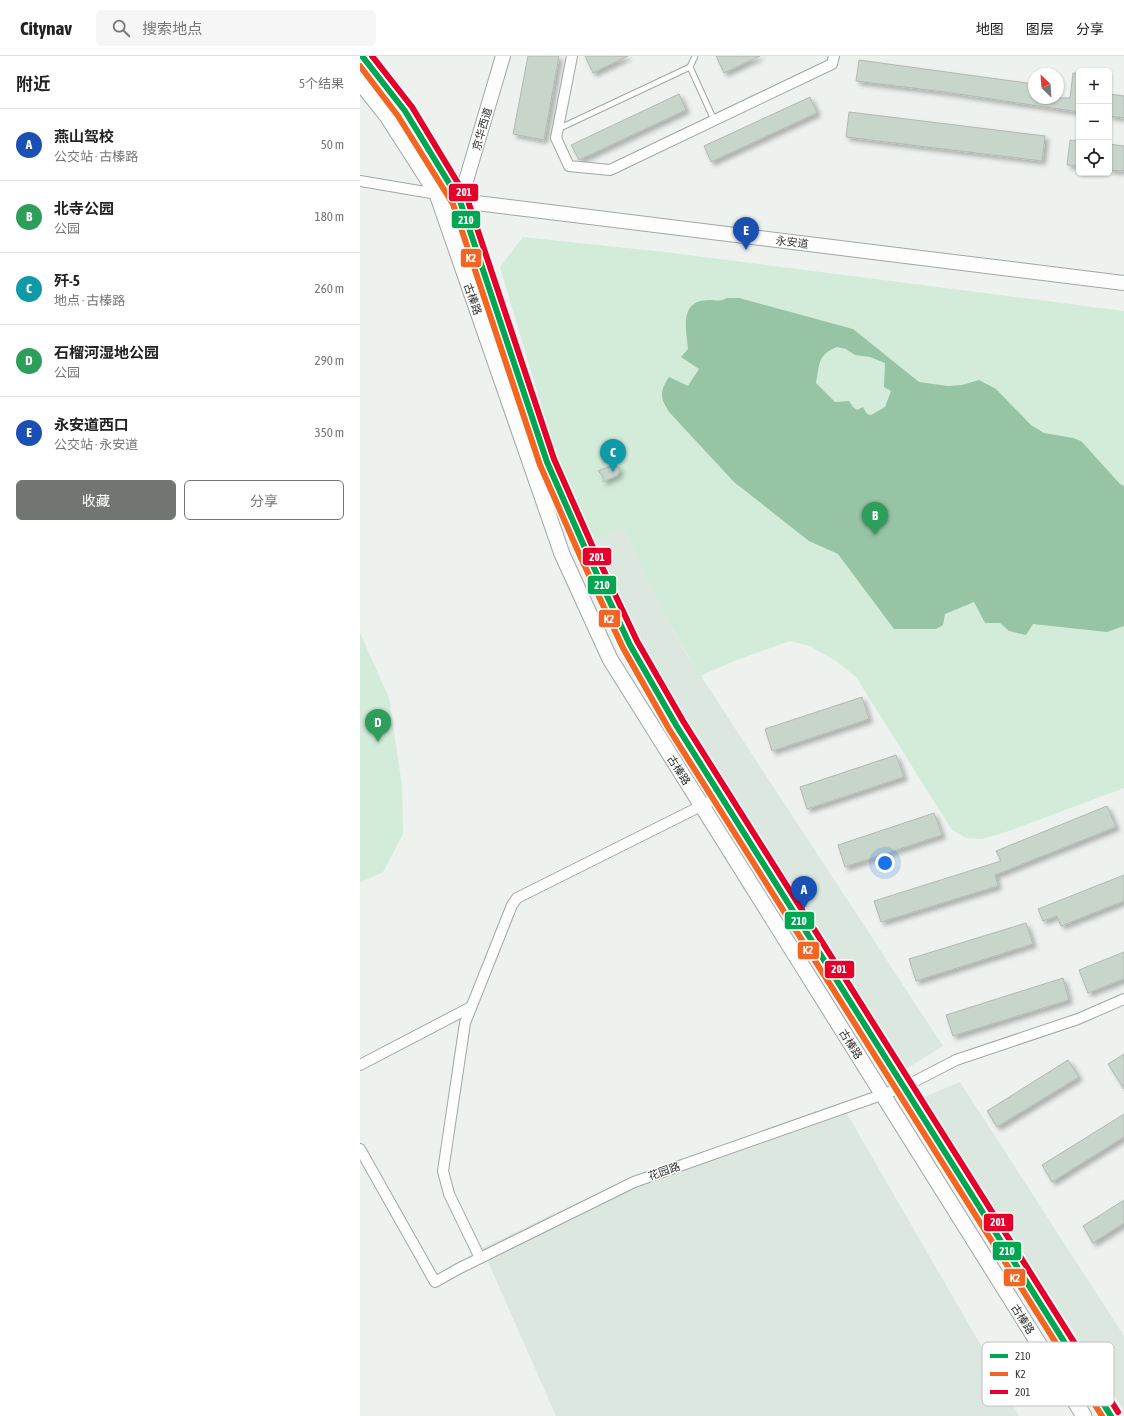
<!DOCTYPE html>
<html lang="zh">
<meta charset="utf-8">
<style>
:root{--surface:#fff;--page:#f6f6f6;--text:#222;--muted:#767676;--line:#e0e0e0;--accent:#727672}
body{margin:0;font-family:"Asap Condensed","Noto Sans SC",sans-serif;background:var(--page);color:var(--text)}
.controls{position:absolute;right:12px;top:12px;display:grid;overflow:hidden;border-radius:6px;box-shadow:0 1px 3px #0004}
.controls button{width:36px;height:36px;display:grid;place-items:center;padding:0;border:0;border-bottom:1px solid var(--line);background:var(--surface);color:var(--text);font:20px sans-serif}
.compass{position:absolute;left:668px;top:12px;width:36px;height:36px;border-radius:50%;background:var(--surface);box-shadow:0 1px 3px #0004;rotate:335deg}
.you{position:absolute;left:525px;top:807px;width:14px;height:14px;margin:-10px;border:3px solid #fff;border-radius:50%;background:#1a73e8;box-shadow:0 0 0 6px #1a73e833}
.badge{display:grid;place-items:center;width:26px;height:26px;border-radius:50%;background:var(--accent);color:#fff;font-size:13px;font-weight:700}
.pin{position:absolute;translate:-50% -33px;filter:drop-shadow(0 1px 2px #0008)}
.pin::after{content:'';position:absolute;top:21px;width:14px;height:12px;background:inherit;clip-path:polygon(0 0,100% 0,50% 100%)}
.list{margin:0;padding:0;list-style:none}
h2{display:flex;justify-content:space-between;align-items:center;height:52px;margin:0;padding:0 16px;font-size:17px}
h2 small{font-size:13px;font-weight:400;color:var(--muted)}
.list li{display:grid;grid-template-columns:26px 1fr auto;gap:12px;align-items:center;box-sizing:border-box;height:72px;padding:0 16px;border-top:1px solid var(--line)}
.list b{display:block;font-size:15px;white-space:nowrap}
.list p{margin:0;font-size:13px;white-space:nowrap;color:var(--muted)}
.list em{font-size:13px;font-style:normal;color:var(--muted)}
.actions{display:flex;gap:8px;padding:12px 16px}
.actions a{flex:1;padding:9px 0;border:1px solid var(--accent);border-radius:6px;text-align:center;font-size:14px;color:var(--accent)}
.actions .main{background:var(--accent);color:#fff}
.icon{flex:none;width:22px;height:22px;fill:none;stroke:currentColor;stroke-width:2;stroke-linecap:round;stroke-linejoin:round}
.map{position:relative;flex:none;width:764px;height:1360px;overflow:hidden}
header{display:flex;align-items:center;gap:24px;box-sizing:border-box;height:56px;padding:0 20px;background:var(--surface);border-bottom:1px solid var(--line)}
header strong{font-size:19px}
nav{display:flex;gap:22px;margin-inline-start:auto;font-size:14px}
.search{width:280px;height:36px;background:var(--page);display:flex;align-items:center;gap:10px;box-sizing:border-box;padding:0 14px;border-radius:6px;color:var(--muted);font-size:15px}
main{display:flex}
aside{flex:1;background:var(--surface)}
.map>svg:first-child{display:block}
.built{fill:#dce7df}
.green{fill:#d2ecd9}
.water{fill:#96c4a4;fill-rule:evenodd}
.building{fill:#c7d5cb;stroke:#b5b8b5;filter:url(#shadow)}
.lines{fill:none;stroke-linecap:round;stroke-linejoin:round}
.lane-casing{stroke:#a3a7a4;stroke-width:7}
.street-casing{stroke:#a3a7a4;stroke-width:12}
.secondary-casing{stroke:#a3a7a4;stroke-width:16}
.primary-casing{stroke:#a3a7a4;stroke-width:17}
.lane{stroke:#fcfdfc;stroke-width:5}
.street{stroke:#fcfdfc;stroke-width:10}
.secondary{stroke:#fcfdfc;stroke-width:14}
.primary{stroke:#fcfdfc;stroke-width:15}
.bus-1-casing{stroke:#fff;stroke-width:9}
.bus-2-casing{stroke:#fff;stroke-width:9}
.bus-3-casing{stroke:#fff;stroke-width:9}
.bus-1{stroke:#00a651;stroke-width:6}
.bus-2{stroke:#f26522;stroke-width:6}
.bus-3{stroke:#e4002b;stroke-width:6}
.labels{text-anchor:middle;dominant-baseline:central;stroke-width:3;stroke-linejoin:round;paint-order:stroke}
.street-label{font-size:11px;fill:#2f3330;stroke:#fff}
.key{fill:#fff;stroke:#c1c2c1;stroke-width:1}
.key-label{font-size:11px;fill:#2f3330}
.line-badge{stroke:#fff;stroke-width:1.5}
.badge-label{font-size:11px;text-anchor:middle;font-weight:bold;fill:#fff}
</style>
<header>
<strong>Citynav</strong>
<div class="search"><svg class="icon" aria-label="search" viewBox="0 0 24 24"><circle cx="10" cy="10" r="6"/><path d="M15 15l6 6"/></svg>搜索地点</div>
<nav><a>地图</a><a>图层</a><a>分享</a></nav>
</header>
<main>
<aside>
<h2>附近<small>5个结果</small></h2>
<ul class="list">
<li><span class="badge" style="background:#1a4fb4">A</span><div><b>燕山驾校</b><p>公交站 · 古榛路</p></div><em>50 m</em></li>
<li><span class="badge" style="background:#2e9e5b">B</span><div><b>北寺公园</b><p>公园</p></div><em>180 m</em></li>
<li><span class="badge" style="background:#0f9aa8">C</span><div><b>歼-5</b><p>地点 · 古榛路</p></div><em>260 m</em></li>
<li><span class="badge" style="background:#2e9e5b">D</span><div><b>石榴河湿地公园</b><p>公园</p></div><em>290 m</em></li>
<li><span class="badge" style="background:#1a4fb4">E</span><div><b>永安道西口</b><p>公交站 · 永安道</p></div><em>350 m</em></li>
</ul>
<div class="actions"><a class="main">收藏</a><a>分享</a></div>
</aside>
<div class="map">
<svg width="764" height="1360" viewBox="0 0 764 1360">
<defs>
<filter id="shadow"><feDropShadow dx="3.5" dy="3.5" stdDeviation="2" flood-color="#0004"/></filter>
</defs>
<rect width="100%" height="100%" fill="#edf2ee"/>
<g class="built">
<path d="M263,471L300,551L329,602L583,990L546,1013L321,660L268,569L230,487Z"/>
<path d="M600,1026L764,1280V1355L564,1041Z"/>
<path d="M482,1049L616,1281L659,1360H196L122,1192L269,1122Z"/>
</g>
<g class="green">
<path d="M163,181L305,196L764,255V732L646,776L622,783L606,782L592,774L496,621L476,605L450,590L430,585L374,605L340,620L300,551L263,471L230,487L201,416L140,211Z"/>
<path d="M0,577L29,642L42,730L43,778L23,816L1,826H0Z"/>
</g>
<path class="water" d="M367,242H379L493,273L559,326L588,330L602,329L619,324L636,333L671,369L684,377L713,382L721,385L760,428L764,430V570L747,576L673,568L666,579L649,575L640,567H625L614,546L585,558L583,569L576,573H534L478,498L449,485L374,426L310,357C300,343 299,336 309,321L328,330L339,313L321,301L328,293C326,273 319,244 349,244C356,244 360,246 367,242ZM477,291L486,293L495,299L510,301L525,307L524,331L531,335L525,351L511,359L507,358L503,351L497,354L493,351L489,345L475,346L456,327C460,308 457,299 477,291Z"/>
<g class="building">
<path d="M168,0H199L184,84L153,78Z"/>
<path d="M225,0H268L233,17Z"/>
<path d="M356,0H400L364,17Z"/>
<path d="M499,4L674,28V42H710L713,17H719V56L585,36L496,25Z"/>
<path d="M319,38L326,54L219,104L211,89Z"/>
<path d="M749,38L764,40V62L749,60Z"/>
<path d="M450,41L457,57L351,106L344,90Z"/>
<path d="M489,56L685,80L682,105L486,81Z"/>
<path d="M710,84L719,85V110L707,109Z"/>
<path d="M749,88L764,90V115L749,114Z"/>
<path d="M254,409L260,412L258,419L243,426V420L238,415Z"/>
<path d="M502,641L509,663L412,695L405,673Z"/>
<path d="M536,699L544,721L447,753L440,731Z"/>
<path d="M747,750L756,771L635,819L638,830L521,866L514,845L641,805L636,795Z"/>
<path d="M574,757L582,779L485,811L478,789Z"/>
<path d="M764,819V845L701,870L697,860L683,865L678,853Z"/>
<path d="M666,867L673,888L556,925L549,903Z"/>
<path d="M764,896V923L728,937L719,914Z"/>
<path d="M703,922L709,944L593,980L586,959Z"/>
<path d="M764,998V1033L748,1008Z"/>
<path d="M708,1004L719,1021L637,1071L627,1055Z"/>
<path d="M764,1058V1081L692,1126L682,1109Z"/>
<path d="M764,1144V1167L733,1187L723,1170Z"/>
</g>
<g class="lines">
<g class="lane-casing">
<g id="lane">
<path d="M335,0L330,11L354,64"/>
<path d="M198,73L330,11"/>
</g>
</g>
<g class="street-casing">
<g id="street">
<path d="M212,0L196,82L209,110L250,114L472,8L474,0"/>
<path d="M0,125L77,138"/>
<path d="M0,1009L111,951"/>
<path d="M0,1093L75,1226L98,1213L274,1126L544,1031L596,1004L718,963L764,943"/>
<path d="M120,1202L89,1138L83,1115L105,967L152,849L157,842L361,740"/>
</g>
</g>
<g class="secondary-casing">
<g id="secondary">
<path d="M77,138L100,145L764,227"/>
<path d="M100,145L143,0"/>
</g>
</g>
<g class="primary-casing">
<g id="primary">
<path d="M2,0L45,55L100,145L187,406L228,499L270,589L316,669L751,1360"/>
<path d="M0,26L27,60L77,138L202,498L250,603L724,1360"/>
</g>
</g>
<use href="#lane" class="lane"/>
<use href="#street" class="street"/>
<use href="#secondary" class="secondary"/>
<use href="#primary" class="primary"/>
<g class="bus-1-casing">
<path id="bus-1" d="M2,0L45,55L100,145L187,406L228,499L270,589L316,669L751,1360"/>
</g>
<g class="bus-2-casing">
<path id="bus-2" d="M0,10L38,60L93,148L180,409L221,502L263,592L309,673L742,1360"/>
</g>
<g class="bus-3-casing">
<path id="bus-3" d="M12,0L52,51L107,142L194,403L235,496L277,585L323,665L758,1356"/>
</g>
<use href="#bus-1" class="bus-1"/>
<use href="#bus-2" class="bus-2"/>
<use href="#bus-3" class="bus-3"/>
</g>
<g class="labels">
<g class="street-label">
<text transform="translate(122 73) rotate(-74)">京华西道</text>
<text transform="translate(432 186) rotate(7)">永安道</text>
<text transform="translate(113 243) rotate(71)">古榛路</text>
<text transform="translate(319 714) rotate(58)">古榛路</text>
<text transform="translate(491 988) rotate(58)">古榛路</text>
<text transform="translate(304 1115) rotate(-19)">花园路</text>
<text transform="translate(663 1263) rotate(58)">古榛路</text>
</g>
</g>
<rect x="622" y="1286" width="132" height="64" rx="6" class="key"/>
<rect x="630" y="1298" width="18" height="4" fill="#00a651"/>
<rect x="630" y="1316" width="18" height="4" fill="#f26522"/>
<rect x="630" y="1334" width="18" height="4" fill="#e4002b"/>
<g class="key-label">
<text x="655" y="1304">210</text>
<text x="655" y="1322">K2</text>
<text x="655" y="1340">201</text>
</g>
<g class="line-badge">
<rect x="88" y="127" width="31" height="19" rx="4" fill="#e4002b"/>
<rect x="91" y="154" width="30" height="19" rx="4" fill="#00a651"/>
<rect x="100" y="192" width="22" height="20" rx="4" fill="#f26522"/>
<rect x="222" y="491" width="30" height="19" rx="4" fill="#e4002b"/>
<rect x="227" y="519" width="30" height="20" rx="4" fill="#00a651"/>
<rect x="238" y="553" width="23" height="19" rx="4" fill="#f26522"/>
<rect x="424" y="855" width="31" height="19" rx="4" fill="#00a651"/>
<rect x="437" y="885" width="23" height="19" rx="4" fill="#f26522"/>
<rect x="464" y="904" width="31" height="19" rx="4" fill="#e4002b"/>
<rect x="623" y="1157" width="31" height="19" rx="4" fill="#e4002b"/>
<rect x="632" y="1185" width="30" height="20" rx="4" fill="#00a651"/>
<rect x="643" y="1212" width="23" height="19" rx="4" fill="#f26522"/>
</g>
<g class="badge-label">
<text x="104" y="140">201</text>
<text x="106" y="168">210</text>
<text x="111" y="206">K2</text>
<text x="237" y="505">201</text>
<text x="242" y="533">210</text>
<text x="249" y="567">K2</text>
<text x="439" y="869">210</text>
<text x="448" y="898">K2</text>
<text x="479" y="917">201</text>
<text x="638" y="1170">201</text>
<text x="647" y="1199">210</text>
<text x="655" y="1226">K2</text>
</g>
</svg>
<div class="controls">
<button>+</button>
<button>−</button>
<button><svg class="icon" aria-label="locate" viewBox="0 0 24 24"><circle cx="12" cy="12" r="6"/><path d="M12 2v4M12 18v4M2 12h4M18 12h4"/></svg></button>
</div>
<svg class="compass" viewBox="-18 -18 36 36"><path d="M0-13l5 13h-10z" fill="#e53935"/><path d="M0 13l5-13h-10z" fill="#767676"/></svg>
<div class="you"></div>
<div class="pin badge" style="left:444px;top:853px;background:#1a4fb4">A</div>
<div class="pin badge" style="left:515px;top:479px;background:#2e9e5b">B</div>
<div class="pin badge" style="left:253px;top:416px;background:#0f9aa8">C</div>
<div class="pin badge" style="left:18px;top:686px;background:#2e9e5b">D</div>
<div class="pin badge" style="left:386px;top:194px;background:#1a4fb4">E</div>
</div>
</main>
